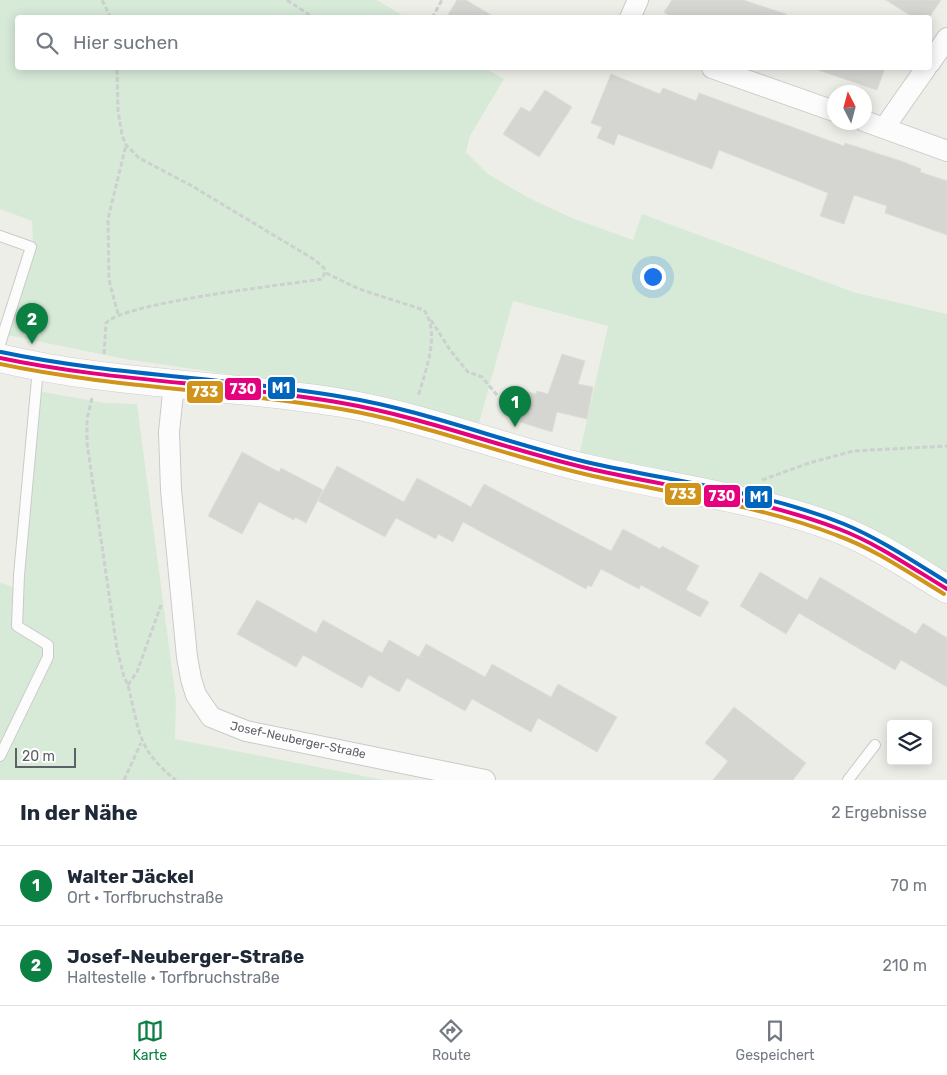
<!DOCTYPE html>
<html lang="de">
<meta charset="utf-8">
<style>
:root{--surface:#fff;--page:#f2f2f3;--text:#1f2937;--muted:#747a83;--line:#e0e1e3;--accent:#0b8043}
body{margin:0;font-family:Rubik,sans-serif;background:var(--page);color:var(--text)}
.controls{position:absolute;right:15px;bottom:15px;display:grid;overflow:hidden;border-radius:5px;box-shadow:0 2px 12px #0003}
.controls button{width:45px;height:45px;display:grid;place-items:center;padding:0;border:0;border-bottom:1px solid var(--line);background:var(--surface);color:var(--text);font:25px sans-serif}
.compass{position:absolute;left:827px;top:85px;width:45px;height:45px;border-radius:50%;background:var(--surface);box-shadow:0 2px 12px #0003;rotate:354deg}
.scale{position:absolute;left:15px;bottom:12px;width:61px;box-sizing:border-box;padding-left:5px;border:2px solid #5e6067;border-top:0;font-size:14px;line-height:18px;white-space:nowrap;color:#5e6067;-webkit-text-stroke:4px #fff;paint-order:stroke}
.you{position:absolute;left:652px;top:276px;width:18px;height:18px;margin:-12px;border:4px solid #fff;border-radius:50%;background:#1a73e8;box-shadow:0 0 0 8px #1a73e833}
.badge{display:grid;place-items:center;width:32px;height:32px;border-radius:50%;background:var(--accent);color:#fff;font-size:16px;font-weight:700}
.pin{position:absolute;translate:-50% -41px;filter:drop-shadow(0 1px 2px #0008)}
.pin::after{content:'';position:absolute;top:26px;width:18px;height:15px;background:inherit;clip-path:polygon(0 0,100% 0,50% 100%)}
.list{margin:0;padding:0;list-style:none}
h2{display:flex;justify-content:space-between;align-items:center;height:65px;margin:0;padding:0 20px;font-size:21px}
h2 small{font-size:16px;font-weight:400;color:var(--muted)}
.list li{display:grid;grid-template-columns:32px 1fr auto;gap:15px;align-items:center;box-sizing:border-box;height:80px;padding:0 20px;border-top:1px solid var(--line)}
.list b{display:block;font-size:19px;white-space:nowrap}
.list p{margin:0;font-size:16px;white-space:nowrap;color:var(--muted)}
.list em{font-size:16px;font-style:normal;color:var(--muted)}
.icon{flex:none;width:28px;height:28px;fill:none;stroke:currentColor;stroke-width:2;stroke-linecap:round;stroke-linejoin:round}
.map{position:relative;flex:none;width:947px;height:780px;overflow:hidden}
.search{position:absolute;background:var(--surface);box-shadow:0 2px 12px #0003;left:15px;right:15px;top:15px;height:55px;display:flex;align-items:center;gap:12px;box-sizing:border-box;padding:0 18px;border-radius:5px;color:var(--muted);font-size:19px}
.sheet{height:225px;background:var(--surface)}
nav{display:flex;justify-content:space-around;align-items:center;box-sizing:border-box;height:70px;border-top:1px solid var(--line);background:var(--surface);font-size:14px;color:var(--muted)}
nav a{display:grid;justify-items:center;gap:2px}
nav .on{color:var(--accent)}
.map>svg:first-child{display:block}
.green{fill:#d7ead8}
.building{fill:#d5d5d2;stroke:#deddd8}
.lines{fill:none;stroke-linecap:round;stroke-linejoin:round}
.service-casing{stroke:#cacbc9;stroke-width:12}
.minor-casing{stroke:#cacbc9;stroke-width:22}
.secondary-casing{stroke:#cbcbca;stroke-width:29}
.path{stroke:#ccd0ce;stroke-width:3;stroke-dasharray:5 2.5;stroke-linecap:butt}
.service{stroke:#fcfcfc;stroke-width:10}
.minor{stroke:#fcfcfc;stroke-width:20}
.secondary{stroke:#fcfcfc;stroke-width:28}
.bus-1-casing{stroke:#fff;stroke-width:8}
.bus-2-casing{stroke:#fff;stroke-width:8}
.bus-3-casing{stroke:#fff;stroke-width:8}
.bus-1{stroke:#e5007d;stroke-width:4}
.bus-2{stroke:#d1941a;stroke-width:4}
.bus-3{stroke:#0065bd;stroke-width:4}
.labels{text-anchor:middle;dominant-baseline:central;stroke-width:4;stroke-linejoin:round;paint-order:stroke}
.street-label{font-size:12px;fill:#5e6067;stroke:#fff}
.line-badge{stroke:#fff;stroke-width:2}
.badge-label{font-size:14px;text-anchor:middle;font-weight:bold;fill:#fff}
</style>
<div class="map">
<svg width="947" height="780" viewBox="0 0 947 780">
<rect width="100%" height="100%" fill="#eeeee9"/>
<g class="green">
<path d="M0,0H377L405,17L18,18V68H485L504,79L470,136L466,152L488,174L527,197L572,218L633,240L642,214L856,293L947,314V576L824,510L773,494L579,456L608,326L513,301L477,430L301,385L125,359L7,335L33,246L32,221L0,209Z"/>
<path d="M38,391L105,403L137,404L176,700L175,739L384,780H0V582L22,591Z"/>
</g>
<g class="building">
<path d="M457,0H466L496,18H446Z"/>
<path d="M672,0H743L786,14V18H673L664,12Z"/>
<path d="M886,0H941L929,18H914Z"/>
<path d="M818,68H885L877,90L818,70Z"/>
<path d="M611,74L660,94L663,88L696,101L699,93L844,146L845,143L904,162L921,169L920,172L947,181V235L885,213L887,206L854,195L844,224L820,216L828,193L719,150L712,169L618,134L614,145L597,138L602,127L591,123Z"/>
<path d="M545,90L572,107L539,157L503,134L521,107L530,112Z"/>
<path d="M562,354L585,361L578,384L593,387L587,419L557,412L552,432L520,422L528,392L536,394L537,391L548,394Z"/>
<path d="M242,452L279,472L281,468L323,490L306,523L295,517L294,520L259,502L242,534L208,516Z"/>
<path d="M337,466L404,502L417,478L471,507L484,484L611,551L623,529L660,549L662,546L699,566L686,590L709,602L700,617L641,585L639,589L601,569L591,587L588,585L586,589L463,522L453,542L438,534L436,539L396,518L385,537L318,501Z"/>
<path d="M760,572L807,600L820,577L916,634L923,623L947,638V687L901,660L895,670L799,613L786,634L740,606Z"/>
<path d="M257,600L316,633L323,620L382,653L389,640L419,657L426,644L485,677L492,664L551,697L558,684L617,717L597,752L538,718L531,732L472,699L465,711L407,678L399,692L369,675L362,688L303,655L296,667L237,634Z"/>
<path d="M734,707L806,763L793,780H713L728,761L705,743Z"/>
</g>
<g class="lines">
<g class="service-casing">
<g id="service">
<path d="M0,236L31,247L0,344"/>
<path d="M0,756L48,657V645L17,626L19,575L38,368"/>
<path d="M848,780L875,745"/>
</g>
</g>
<g class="minor-casing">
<g id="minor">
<path d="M630,18L638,0"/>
<path d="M930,63L947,38"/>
<path d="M712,68L834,111"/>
<path d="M864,121L947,151"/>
<path d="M884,128L926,68"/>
<path d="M174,383L169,432L171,490L187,657L191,679L196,695L211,717L246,731L485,780"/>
</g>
</g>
<g class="secondary-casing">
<path id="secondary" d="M0,358C112,385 228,384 342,403C425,417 504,449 585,468C669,488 758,498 839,529C877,544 912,568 947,589"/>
</g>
<g class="path">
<path d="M102,0L111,18"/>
<path d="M287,0L314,18"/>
<path d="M432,18L442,0"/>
<path d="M326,273L359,289L424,310C441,334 425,371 418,397"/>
<path d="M118,314L109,280L108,219L126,145"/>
<path d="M431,320L450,350L468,372L482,377L497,395"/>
<path d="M104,354L106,323C123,303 281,285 316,280L322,279L325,272L324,268L315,260L192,186L139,158L126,145L122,135L118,111L117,68"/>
<path d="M92,398L87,419V443L117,649L124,677L128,685C139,730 137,750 176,780"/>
<path d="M762,480L809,463L853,451L947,446"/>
<path d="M128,685L137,672L161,605"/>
<path d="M124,780L141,743"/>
</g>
<use href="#service" class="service"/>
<use href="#minor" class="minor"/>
<use href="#secondary" class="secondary"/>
<g class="bus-1-casing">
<path id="bus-1" d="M0,358C113,382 229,383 342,403C428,418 510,451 595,470C676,488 761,499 839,529C878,544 912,568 947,589"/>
</g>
<g class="bus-2-casing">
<path id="bus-2" d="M0,364C113,388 228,390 341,409C427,424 508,457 593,476C674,494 758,505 836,535C875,549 909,573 944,594"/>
</g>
<g class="bus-3-casing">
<path id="bus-3" d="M1,352C114,376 229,377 343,397C429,411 510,445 595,464C678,482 765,492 844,524C880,539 913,561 947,582"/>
</g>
<use href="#bus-1" class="bus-1"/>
<use href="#bus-2" class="bus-2"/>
<use href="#bus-3" class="bus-3"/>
</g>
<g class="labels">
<g class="street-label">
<text transform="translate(298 740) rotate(12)">Josef-Neuberger-Straße</text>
</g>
</g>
<g class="line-badge">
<rect x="267" y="376" width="29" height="24" rx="5" fill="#0065bd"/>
<rect x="224" y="377" width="38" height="24" rx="5" fill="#e5007d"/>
<rect x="186" y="380" width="38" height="24" rx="5" fill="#d1941a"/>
<rect x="664" y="482" width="38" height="24" rx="5" fill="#d1941a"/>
<rect x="703" y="484" width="38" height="24" rx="5" fill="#e5007d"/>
<rect x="744" y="485" width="29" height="24" rx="5" fill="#0065bd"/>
</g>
<g class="badge-label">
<text x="281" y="393">M1</text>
<text x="243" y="394">730</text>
<text x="205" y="397">733</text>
<text x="683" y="499">733</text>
<text x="722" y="501">730</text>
<text x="759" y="502">M1</text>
</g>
</svg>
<div class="controls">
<button><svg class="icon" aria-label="layers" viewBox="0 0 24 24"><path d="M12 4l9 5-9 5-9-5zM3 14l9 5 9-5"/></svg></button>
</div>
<svg class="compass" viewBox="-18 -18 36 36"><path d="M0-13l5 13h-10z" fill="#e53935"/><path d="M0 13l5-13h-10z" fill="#747a83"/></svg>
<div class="scale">20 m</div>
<div class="you"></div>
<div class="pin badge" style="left:515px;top:427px">1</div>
<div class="pin badge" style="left:32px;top:344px">2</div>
<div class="search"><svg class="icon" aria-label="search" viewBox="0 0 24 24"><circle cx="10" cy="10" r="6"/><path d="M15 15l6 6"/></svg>Hier suchen</div>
</div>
<section class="sheet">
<h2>In der Nähe<small>2 Ergebnisse</small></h2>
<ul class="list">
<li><span class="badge">1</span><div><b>Walter Jäckel</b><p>Ort · Torfbruchstraße</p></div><em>70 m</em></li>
<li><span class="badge">2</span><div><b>Josef-Neuberger-Straße</b><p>Haltestelle · Torfbruchstraße</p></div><em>210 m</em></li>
</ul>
</section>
<nav>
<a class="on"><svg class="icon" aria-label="map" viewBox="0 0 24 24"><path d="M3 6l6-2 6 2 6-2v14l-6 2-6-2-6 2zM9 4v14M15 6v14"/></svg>Karte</a>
<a><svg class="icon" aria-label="directions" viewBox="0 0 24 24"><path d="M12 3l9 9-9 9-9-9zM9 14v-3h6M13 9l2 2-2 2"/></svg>Route</a>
<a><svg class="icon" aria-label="saved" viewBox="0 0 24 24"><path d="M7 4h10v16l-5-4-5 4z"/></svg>Gespeichert</a>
</nav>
